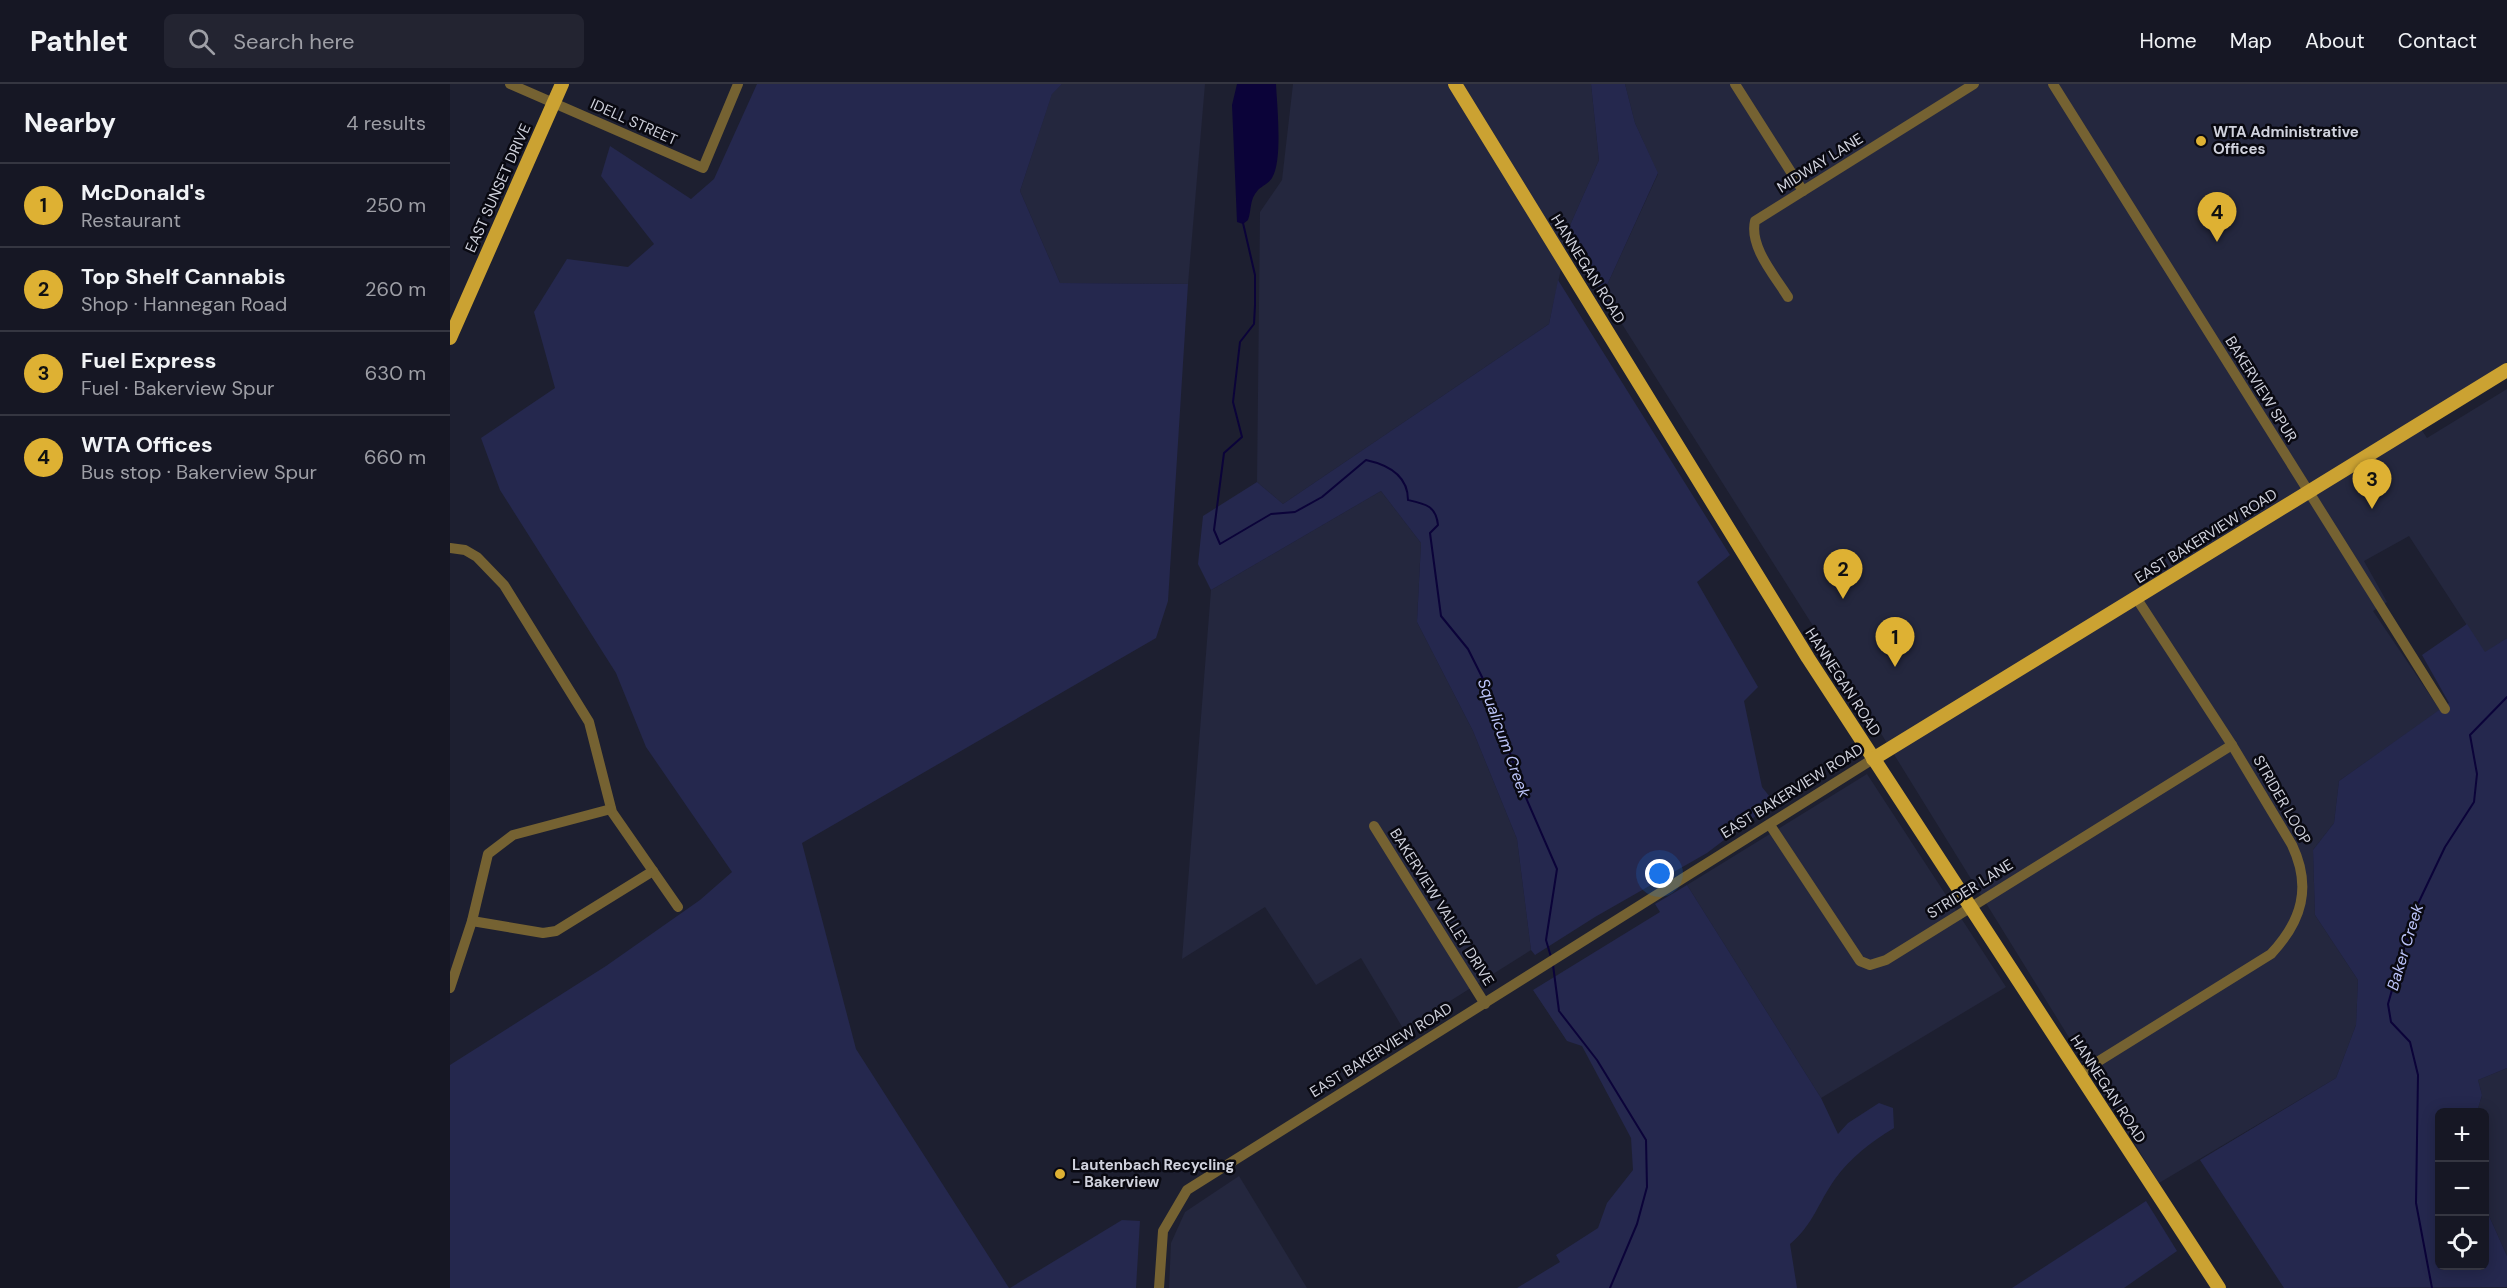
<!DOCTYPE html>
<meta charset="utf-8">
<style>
:root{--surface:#161724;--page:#232431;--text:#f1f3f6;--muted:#9e9fa6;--line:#353641;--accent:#deb133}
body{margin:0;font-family:"DM Sans",sans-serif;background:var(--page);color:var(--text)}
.controls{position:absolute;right:18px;bottom:18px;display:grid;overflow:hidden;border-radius:9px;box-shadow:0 3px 15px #0003}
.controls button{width:54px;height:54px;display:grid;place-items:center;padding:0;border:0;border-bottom:2px solid var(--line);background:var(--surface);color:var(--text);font:30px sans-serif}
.you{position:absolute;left:1210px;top:790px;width:21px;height:21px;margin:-15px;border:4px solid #fff;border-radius:50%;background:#1a73e8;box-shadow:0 0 0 9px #1a73e833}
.badge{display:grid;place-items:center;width:39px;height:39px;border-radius:50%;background:var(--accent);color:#111;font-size:20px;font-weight:700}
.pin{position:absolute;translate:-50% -50px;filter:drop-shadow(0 2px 3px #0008)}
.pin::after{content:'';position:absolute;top:32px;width:21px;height:18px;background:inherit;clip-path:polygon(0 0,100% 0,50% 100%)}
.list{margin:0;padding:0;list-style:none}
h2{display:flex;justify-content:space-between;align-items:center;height:78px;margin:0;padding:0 24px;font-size:26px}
h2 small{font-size:20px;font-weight:400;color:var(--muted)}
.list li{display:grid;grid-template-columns:39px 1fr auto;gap:18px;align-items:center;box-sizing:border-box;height:84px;padding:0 24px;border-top:2px solid var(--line)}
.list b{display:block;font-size:22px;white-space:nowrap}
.list p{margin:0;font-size:20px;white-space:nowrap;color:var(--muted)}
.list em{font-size:20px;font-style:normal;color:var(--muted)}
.icon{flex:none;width:33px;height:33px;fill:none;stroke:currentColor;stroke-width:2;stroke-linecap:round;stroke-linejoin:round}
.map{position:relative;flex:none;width:2057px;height:1204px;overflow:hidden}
header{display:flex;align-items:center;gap:36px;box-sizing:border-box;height:84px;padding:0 30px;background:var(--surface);border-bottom:2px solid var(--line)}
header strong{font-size:28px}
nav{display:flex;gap:33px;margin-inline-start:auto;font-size:21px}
.search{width:420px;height:54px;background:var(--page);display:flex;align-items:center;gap:15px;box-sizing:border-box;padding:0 21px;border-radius:9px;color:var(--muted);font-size:22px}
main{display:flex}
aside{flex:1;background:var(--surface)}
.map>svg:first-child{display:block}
.built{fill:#24273e}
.green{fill:#25284e}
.water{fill:#0b0339}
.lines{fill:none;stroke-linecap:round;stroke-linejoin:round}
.stream{stroke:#0b0339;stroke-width:2}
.minor{stroke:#756232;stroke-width:10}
.major{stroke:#cba232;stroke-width:14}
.poi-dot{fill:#deb133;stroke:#090911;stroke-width:2}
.labels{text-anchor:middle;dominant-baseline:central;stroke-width:5;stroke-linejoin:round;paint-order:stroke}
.street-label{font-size:15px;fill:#d0d2dd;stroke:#090911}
.poi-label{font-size:15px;font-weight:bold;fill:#d0d2dd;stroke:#090911;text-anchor:start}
.water-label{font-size:16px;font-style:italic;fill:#bdc5fb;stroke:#090911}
</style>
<header>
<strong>Pathlet</strong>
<div class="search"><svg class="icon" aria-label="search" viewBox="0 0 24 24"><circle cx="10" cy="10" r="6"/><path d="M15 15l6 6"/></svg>Search here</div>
<nav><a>Home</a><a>Map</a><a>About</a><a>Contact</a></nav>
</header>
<main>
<aside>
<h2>Nearby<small>4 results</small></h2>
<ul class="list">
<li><span class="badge">1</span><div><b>McDonald's</b><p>Restaurant</p></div><em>250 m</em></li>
<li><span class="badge">2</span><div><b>Top Shelf Cannabis</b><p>Shop · Hannegan Road</p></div><em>260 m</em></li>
<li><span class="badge">3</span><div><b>Fuel Express</b><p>Fuel · Bakerview Spur</p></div><em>630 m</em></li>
<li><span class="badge">4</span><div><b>WTA Offices</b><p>Bus stop · Bakerview Spur</p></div><em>660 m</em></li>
</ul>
</aside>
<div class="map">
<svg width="2057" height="1204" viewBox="0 0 2057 1204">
<rect width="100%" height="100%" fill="#1d1f30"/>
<g class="built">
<path d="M612,0H755L738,200L610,199L570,107L602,9Z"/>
<path d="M843,0H1141L1149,76L1121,139L1099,240L833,420L807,398L810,128L832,96Z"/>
<path d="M1175,0H2057V278L1965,336L1977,354L2057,305V554L2035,569L1959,452L1914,477L1937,518L1923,527L1990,626L1889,697L1884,739L1863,766L1865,831L1908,896L1906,941L1886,994L1709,1099L1432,651L1153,210L1208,90L1185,39Z"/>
<path d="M931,407L971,459L967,538L1023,647L1067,755L1081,866L954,946L911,874L866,901L815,823L732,875L761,506Z"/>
<path d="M1417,690L1556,903L1371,1014L1237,801Z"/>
<path d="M2057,984V1172L2035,1123L2034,1028H2027L2032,1011L2028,996Z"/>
<path d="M789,1092L857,1204H719L721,1159L735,1128Z"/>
</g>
<g class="green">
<path d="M307,0H612L602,10L570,107L610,199L738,200L718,517L706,554L352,759L406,965L559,1204H0V981L156,882L250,816L282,788L196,663L166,589L50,406L31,354L105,304L84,228L117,175L178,183L204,160L151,92L160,62L241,115L264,95Z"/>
<path d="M1141,0H1175L1185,39L1208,89L1153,210L1117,156L1121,139L1149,76Z"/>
<path d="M1108,196L1280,471L1247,498L1308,603L1294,617L1312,703L1324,718L1257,769L1145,833L1085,871L1081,866L1067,755L1023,647L967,538L971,459L931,407L761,506L748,480L753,432L807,398L833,420L1099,240Z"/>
<path d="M2017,540L2035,568L2057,554V984L2028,996L2032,1011L2027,1028H1990V1182H2034L2035,1123L2057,1172V1203L1834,1204L1750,1076L1886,994L1906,941L1908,896L1865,831L1863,766L1884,739L1889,697L1999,619L1972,571Z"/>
<path d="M1237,801L1371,1014L1388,1050L1398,1039L1429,1019L1443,1024L1444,1044C1421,1058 1401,1073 1385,1095C1368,1119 1363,1141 1340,1160L1347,1204H1067L1110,1178L1106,1171L1148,1144L1157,1119L1183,1086L1181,1054L1132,962L1117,957L1083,906L1210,828L1205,820Z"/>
<path d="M1696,1117L1727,1167L1674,1204H1562Z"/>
<path d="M672,1136L690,1137L686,1204H560Z"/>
</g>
<path class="water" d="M787,0H826C827,21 833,76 822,94C819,99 812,102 808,106C799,116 802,125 798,136L793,140L787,138L782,21Z"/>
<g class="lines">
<g class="stream">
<path d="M793,139L805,191V221L804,240L790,258L783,318L792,353L774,369L764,446L770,460L821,430L845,428L872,413L916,376C939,381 958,392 958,416C976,420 986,422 988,441L980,449L991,532L1018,565L1038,605L1073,707L1107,785L1096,856L1101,873"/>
<path d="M1103,881L1109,927L1147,976L1196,1056L1197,1103L1187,1140L1160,1204"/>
<path d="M1982,1204L1966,1119L1968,991L1960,958L1941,938L1938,920L1965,826L1995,763L2024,718L2027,690L2020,651L2057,613"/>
</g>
<g class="minor">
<path d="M60,0L253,84L288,0"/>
<path d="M1285,0L1353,107"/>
<path d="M1603,0L1995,625"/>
<path d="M1338,213C1325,192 1299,163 1305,137L1524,0"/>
<path d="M0,464L15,466L27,473L54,501L139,638L162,728L228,823"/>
<path d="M1320,741L1410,877L1420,881L1436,876L1782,661"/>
<path d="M924,742L1035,920"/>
<path d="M22,837L93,849L106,847L203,787"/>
<path d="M0,904L22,837L38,770L63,751L161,725"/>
<path d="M1628,990L1821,870C1852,837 1862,803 1842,761L1782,661L1687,515"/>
<path d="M709,1204L713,1147L737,1106L1423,675"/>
</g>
<g class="major">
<path d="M1005,0L1358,574L1769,1204"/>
<path d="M0,254L112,0"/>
<path d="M1423,675L2057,286"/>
</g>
</g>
<g class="poi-dot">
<circle cx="1751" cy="57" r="6"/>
<circle cx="610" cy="1090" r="6"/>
</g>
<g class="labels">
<g class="street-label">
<text transform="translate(184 38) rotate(24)">IDELL STREET</text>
<text transform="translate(1370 79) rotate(-32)">MIDWAY LANE</text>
<text transform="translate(48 104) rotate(-66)">EAST SUNSET DRIVE</text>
<text transform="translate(1138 185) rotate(58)">HANNEGAN ROAD</text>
<text transform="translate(1811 305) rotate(58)">BAKERVIEW SPUR</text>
<text transform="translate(1756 452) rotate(-32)">EAST BAKERVIEW ROAD</text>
<text transform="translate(1393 598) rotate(57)">HANNEGAN ROAD</text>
<text transform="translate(1342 707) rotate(-32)">EAST BAKERVIEW ROAD</text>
<text transform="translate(1832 716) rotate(60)">STRIDER LOOP</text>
<text transform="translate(1520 805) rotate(-32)">STRIDER LANE</text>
<text transform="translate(992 823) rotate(58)">BAKERVIEW VALLEY DRIVE</text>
<text transform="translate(931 966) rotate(-32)">EAST BAKERVIEW ROAD</text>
<text transform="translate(1658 1005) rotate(57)">HANNEGAN ROAD</text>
</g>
<g class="poi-label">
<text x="1763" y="48">WTA Administrative<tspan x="1763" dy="17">Offices</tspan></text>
<text x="622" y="1081">Lautenbach Recycling<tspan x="622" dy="17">- Bakerview</tspan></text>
</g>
<g class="water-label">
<text transform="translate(1054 654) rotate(70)">Squalicum Creek</text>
<text transform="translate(1955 863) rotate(-73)">Baker Creek</text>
</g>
</g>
</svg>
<div class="controls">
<button>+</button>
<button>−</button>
<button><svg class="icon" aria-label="locate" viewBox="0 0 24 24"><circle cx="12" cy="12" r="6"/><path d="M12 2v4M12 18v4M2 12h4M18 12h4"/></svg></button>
</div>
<div class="you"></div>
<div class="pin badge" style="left:1445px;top:583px">1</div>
<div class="pin badge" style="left:1393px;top:515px">2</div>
<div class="pin badge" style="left:1922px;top:425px">3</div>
<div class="pin badge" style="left:1767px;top:158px">4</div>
</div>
</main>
